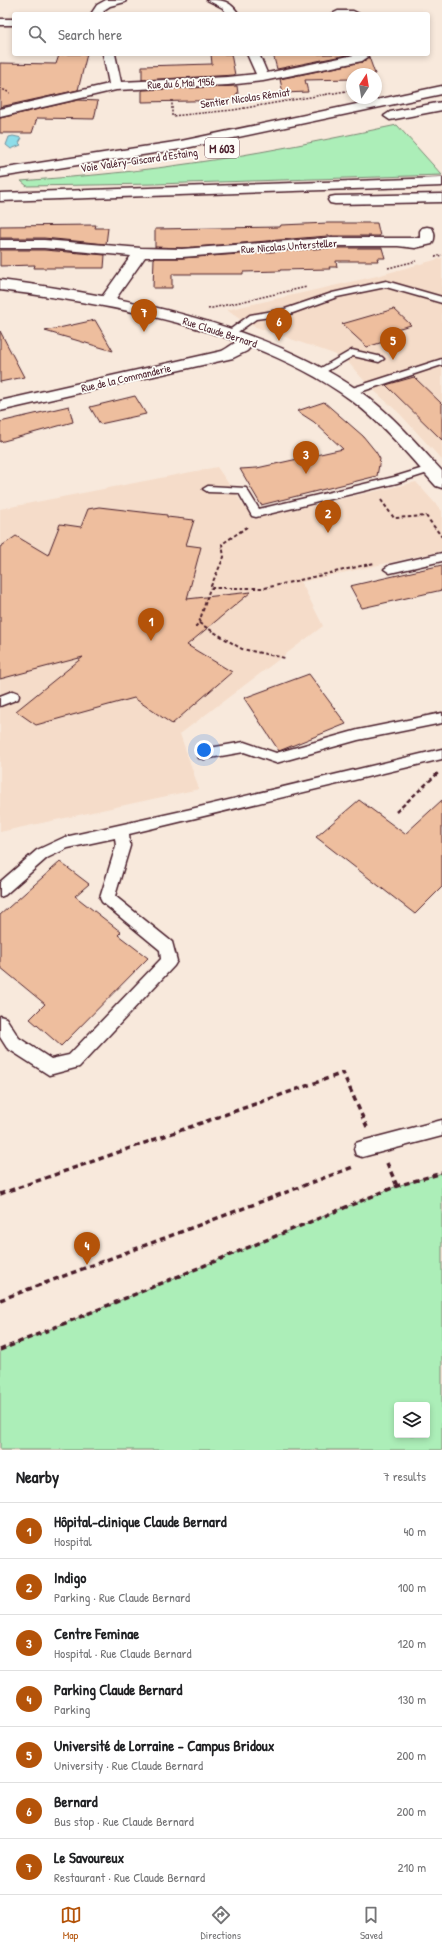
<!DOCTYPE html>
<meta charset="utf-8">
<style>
:root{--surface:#fff;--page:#f2f2f2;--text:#202124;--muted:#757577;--line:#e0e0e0;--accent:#b45309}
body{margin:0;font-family:"Patrick Hand",sans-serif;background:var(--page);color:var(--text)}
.controls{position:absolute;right:12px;bottom:12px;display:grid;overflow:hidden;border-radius:4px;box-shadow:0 2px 6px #0003}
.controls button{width:36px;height:36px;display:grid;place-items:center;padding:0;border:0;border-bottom:1px solid var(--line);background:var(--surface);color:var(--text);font:20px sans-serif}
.compass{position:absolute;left:346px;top:68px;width:36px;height:36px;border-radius:50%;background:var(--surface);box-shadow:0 2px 6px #0003;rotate:12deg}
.you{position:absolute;left:204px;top:750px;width:14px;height:14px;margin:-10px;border:3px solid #fff;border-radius:50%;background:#1a73e8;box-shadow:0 0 0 6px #1a73e833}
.badge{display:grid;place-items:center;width:26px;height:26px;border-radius:50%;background:var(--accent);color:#fff;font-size:13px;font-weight:700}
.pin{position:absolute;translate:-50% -33px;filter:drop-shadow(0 1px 2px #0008)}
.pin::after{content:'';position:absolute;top:21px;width:14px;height:12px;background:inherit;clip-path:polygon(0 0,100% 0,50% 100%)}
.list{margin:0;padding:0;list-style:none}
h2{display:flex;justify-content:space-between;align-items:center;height:52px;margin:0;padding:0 16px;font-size:17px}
h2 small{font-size:13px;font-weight:400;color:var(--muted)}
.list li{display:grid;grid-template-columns:26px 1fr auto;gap:12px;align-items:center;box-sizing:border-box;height:56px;padding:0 16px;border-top:1px solid var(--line)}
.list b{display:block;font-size:15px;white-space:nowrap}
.list p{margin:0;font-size:13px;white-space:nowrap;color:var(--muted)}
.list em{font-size:13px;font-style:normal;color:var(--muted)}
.icon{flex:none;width:22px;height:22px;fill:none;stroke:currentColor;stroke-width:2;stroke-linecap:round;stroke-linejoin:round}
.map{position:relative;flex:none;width:442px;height:1450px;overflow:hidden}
.search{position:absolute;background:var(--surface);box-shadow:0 2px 6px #0003;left:12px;right:12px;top:12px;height:44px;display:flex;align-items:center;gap:10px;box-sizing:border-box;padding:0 14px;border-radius:4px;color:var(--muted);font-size:15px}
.sheet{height:444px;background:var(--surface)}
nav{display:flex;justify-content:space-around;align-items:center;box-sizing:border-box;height:56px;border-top:1px solid var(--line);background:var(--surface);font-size:11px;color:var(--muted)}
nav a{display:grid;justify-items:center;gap:2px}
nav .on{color:var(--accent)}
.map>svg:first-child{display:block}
.built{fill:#f5dcc9}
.green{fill:#aceeb8;stroke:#7b8672;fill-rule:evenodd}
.water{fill:#8ddde9;stroke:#72919d}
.building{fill:#eebe9e;stroke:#4a1f2b}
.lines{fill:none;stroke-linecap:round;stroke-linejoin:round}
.lane-casing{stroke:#4a1f2b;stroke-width:3}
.street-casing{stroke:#4a1f2b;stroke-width:3}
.secondary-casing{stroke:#4a1f2b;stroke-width:3}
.highway-casing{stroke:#4a1f2b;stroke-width:3}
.path-far3{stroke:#4a1f2b;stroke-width:1.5;stroke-dasharray:2 1.5;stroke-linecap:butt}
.path-far2{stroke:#4a1f2b;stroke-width:2;stroke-dasharray:3.5 2.5;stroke-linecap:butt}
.path-far1{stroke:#4a1f2b;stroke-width:2.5;stroke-dasharray:4.5 3;stroke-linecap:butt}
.path{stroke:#4a1f2b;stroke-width:3.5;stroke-dasharray:5.5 4;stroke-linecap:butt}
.lane{fill:#fdfcf7;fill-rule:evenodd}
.street{fill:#fdfcf7;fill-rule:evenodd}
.secondary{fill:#fdfcf7;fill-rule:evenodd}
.highway{fill:#fdfcf7;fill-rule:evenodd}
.labels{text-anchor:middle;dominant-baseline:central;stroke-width:3.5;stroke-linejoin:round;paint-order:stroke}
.far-street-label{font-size:11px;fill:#4a1f2b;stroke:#fdfcf7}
.shield{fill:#fdfcf7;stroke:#806168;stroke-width:1}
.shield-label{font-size:12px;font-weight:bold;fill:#4a1f2b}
</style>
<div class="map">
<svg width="442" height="1450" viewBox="0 0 442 1450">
<rect width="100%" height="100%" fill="#f8e9dc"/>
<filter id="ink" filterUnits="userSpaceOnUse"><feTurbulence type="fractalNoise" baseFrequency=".025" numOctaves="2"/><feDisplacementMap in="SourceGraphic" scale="8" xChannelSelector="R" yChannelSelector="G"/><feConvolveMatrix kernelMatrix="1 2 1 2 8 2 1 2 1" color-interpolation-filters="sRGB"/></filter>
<g filter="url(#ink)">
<g class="built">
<path d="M442,258V460L400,414L368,385L347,361L334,354L245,323L227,310L377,276Z"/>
<path d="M217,467L253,519L416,482L442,511V551L301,582L323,626L180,734L199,789L0,832V509Z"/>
</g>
<g class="green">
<path d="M397,125L442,175L156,184L27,186L21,181C55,178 89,176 124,172C216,162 306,144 397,125Z"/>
<path d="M442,1173V1450H0V1350L397,1186ZM397,1405H427V1435H397Z"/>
</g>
<path class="water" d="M13,136L22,138L19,143L21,145L11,149L6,145L9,137Z"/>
<g class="building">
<path d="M69,54H87L78,90L0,107V63L56,64L59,55Z"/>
<path d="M211,54H231L235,75L142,80V66L212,64Z"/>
<path d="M273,54H352L277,69Z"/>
<path d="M369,57L375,74H352V79L305,80L308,92L283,93L280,79L362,62Z"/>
<path d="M237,86L238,94H236L237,100L142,102V90Z"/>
<path d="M78,100L98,101L94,119L37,118L32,133H0V118Z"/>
<path d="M328,223H377L380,236H327L182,248L155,247V229L280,227L281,225Z"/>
<path d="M96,225L95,228H108L106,244L44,238H0V226Z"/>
<path d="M327,248H382L385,258H377L378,261H336L337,267H329L330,269L280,270V271L243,272V274H172V288H153L154,258H182Z"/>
<path d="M0,250H44L105,255L104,268H34L35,265L0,266Z"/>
<path d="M394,309L411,325L389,331L396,338L367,347L342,324Z"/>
<path d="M95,320L113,351L45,331Z"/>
<path d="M0,331L24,377L0,382Z"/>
<path d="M414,377L442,404V440L386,385Z"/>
<path d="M135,396L146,414L100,424L90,407Z"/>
<path d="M324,402L363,436L376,452L380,459L377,476L261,505L240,469L257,468L343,449L314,422L297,411Z"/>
<path d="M69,406L73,422L0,442V422Z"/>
<path d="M99,507L167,515V517L194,520L186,545L201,547L187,599L251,592L187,645L232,672L172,724L134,698L36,725L16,711L83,657L0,679V547L16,536L48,555L60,524L81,527L88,509Z"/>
<path d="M442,565V590L362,608L350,586Z"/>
<path d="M309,674L346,724L279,751L244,698Z"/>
<path d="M359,800L405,834L442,800V887L415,914L316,837Z"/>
<path d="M60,862L89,884L75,896L121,932L118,935L148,958L61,1046L30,1019L45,1004L0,967V915Z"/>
</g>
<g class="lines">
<g class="lane-casing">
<g id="lane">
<path d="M386,281L442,297V303L386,287L337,297L290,314L256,319L232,336H226L224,334L250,315L285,309L332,293Z"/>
<path d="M352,350L382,357L384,359L379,362L353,356L322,374H316L314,372Z"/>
<path d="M442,359V365L354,394L350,395L345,392L346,390Z"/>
<path d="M430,466L434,467L435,469L434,471L397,483L256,517L252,516L239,493L208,492L203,489L208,486L246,488L259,509L394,477Z"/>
<path d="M442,553V561L390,573L384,569L390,565Z"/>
<path d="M13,691L18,693L19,696L18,699L0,706V696Z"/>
<path d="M442,713V723L358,740L276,763L244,752L204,759L199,758L197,754L199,750L204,749L244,742L276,753L358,730Z"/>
<path d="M442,749V759L129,834L130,846L115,896L172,942L177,961L174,966L79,1067L49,1075L7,1048L0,1037V1016L6,1018L19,1038L51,1059L69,1055L161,959L160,950L102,902L100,898L116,846L115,838L68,848L47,858L5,895L0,897V882L37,850L65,837L191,809Z"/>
<path d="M442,1120V1136L362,1157L356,1155L354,1149L356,1143L362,1141Z"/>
</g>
</g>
<g class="street-casing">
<g id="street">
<path d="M106,0H126L125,2L110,6L104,10L103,14H91L97,5Z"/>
<path d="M207,0C223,0 229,0 239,14H227L223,8Z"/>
<path d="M338,11H353L359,14H332Z"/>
<rect x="0" y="19" width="14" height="6"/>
<path d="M103,54H115L121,82L228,77L256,74L247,54H259L267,73L359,54L366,55L368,57L362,61L263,81L228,85L116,90L0,117V109L109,84Z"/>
<path d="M427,227L432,228C435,233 435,239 432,244L415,248L398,246H327L182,257H145L112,304H102L99,301L131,256L44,248H0V240H44L141,248L182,249L327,238H420V231L422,228Z"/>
<path d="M248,336L254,338L256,341L247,351L233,358L0,411V401L222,351C230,347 240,338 248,336Z"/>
</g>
</g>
<g class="secondary-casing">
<path id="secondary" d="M0,280C117,295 264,323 362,393C392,414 417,444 442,471V488L436,486C409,456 383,424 351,400C258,331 113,304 0,290Z"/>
</g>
<g class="highway-casing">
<g id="highway">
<path d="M442,86V94L181,149L0,177V169L181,141Z"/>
<path d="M442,102V110L390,120L384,116L390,112Z"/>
<path d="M442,178V186L0,201V193Z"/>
<path d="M442,194V202L335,204L330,203L328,200L330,197L335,196Z"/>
</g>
</g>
<g class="path-far3">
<path d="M0,88L10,93"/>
<path d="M172,100V116L233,110L352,90"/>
<path d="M435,257L442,255"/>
<path d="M388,268L416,261"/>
<path d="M208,309L307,287"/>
</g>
<g class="path-far2">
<path d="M381,500L394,518L426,516L442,537"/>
<path d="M247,527L222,544L224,557L210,588H265L374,563"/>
<path d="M199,623L242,649L285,658"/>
<path d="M195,627L199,623L210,588"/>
</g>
<path class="path-far1" d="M396,812L438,773"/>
<g class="path">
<path d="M387,1163L397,1186"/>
<path d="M0,1194L343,1073L367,1127"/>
<path d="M0,1300L353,1167"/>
<path d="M0,1350L397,1186L442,1173"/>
</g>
<use href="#lane" class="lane"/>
<use href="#street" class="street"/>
<use href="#secondary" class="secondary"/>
<use href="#highway" class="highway"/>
</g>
</g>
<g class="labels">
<g class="far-street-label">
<text transform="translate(181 83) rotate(-3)">Rue du 6 Mai 1956</text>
<text transform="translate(245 98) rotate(-8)">Sentier Nicolas Rémiat</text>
<text transform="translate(139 160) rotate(-8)">Voie Valéry-Giscard d'Estaing</text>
<text transform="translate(289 246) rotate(-4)">Rue Nicolas Untersteller</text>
<text transform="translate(220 332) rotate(18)">Rue Claude Bernard</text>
<text transform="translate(126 378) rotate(-13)">Rue de la Commanderie</text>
</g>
<rect class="shield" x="205" y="138" width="34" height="20" rx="3"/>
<g class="shield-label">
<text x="222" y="148">M 603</text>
</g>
</g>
</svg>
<div class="controls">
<button><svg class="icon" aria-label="layers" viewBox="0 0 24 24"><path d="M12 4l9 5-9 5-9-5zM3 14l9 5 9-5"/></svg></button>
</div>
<svg class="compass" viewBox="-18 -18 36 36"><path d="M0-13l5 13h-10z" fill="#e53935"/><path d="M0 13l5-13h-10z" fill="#757577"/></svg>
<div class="you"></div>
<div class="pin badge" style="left:151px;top:641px">1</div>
<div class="pin badge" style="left:328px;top:533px">2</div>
<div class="pin badge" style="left:306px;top:474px">3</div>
<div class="pin badge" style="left:87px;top:1265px">4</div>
<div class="pin badge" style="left:393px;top:360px">5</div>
<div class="pin badge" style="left:279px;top:341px">6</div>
<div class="pin badge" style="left:144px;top:332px">7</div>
<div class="search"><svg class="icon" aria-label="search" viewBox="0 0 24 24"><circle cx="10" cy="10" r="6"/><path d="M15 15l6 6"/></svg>Search here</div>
</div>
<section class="sheet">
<h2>Nearby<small>7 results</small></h2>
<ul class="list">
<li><span class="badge">1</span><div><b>Hôpital-clinique Claude Bernard</b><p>Hospital</p></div><em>40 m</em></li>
<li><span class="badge">2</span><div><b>Indigo</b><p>Parking · Rue Claude Bernard</p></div><em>100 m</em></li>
<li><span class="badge">3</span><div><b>Centre Feminae</b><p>Hospital · Rue Claude Bernard</p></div><em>120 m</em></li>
<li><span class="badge">4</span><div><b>Parking Claude Bernard</b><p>Parking</p></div><em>130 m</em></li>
<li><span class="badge">5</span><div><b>Université de Lorraine - Campus Bridoux</b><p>University · Rue Claude Bernard</p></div><em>200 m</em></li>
<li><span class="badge">6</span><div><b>Bernard</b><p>Bus stop · Rue Claude Bernard</p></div><em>200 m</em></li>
<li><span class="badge">7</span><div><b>Le Savoureux</b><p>Restaurant · Rue Claude Bernard</p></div><em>210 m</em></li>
</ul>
</section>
<nav>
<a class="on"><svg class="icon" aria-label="map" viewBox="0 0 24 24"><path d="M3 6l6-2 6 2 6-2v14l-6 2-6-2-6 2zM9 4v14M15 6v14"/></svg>Map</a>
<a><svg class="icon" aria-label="directions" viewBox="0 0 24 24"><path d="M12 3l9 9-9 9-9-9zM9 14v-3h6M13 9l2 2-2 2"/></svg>Directions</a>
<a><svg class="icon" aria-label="saved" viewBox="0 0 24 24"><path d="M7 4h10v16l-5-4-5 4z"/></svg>Saved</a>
</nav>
